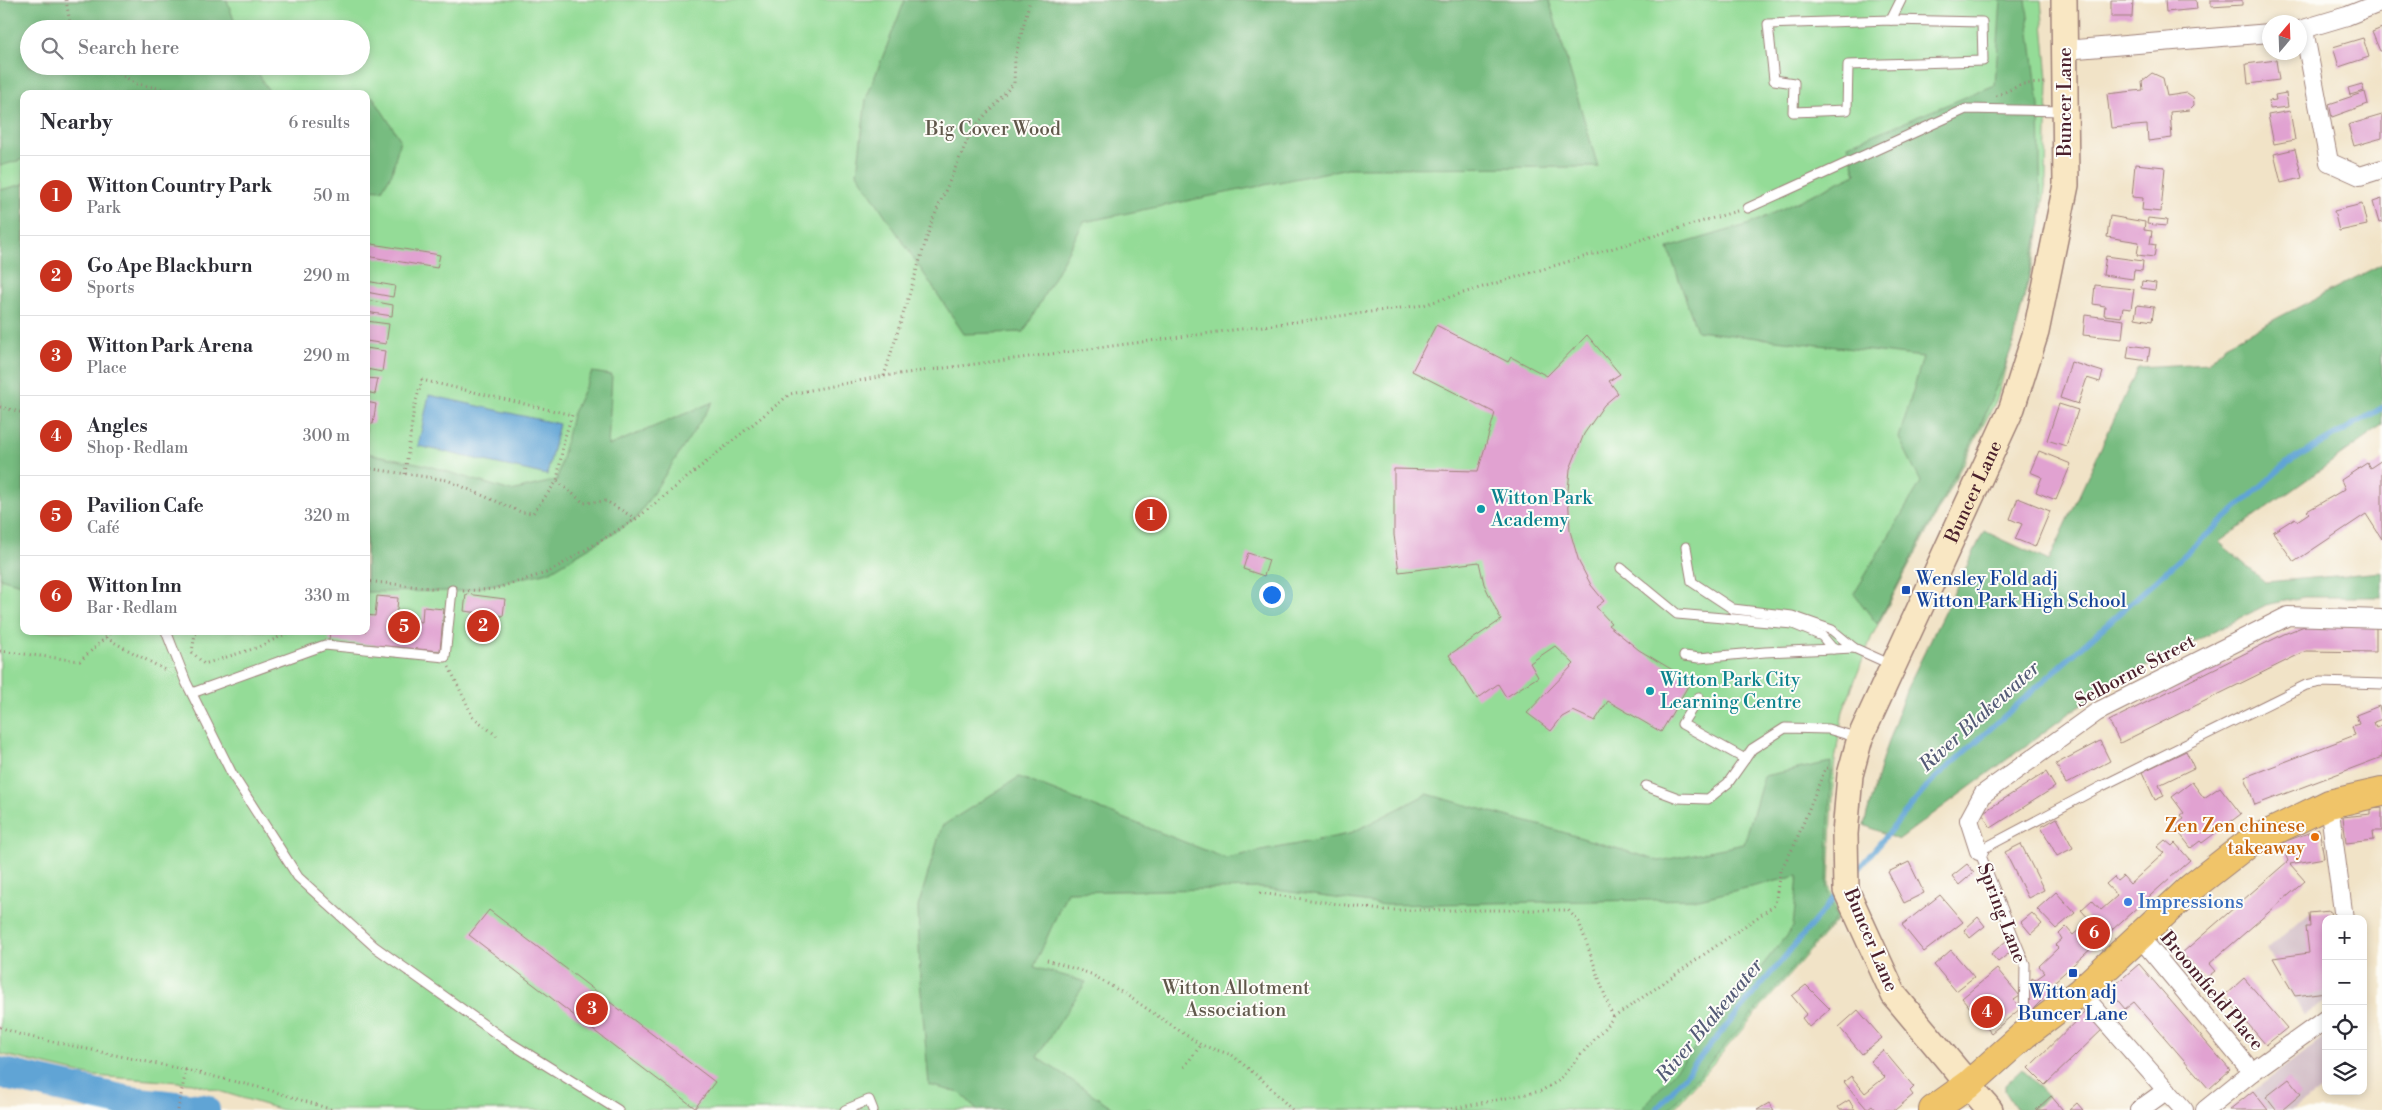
<!DOCTYPE html>
<meta charset="utf-8">
<style>
:root{--surface:#fff;--page:#f2f2f3;--text:#2b2b33;--muted:#7c7c81;--line:#e1e1e2;--accent:#c8321e}
body{margin:0;font-family:"Libre Bodoni",serif;background:var(--page);color:var(--text)}
.controls{position:absolute;right:15px;bottom:15px;display:grid;overflow:hidden;border-radius:10px;box-shadow:0 2px 8px #0003}
.controls button{width:45px;height:45px;display:grid;place-items:center;padding:0;border:0;border-bottom:1px solid var(--line);background:var(--surface);color:var(--text);font:25px sans-serif}
.compass{position:absolute;left:2262px;top:15px;width:45px;height:45px;border-radius:50%;background:var(--surface);box-shadow:0 2px 8px #0003;rotate:19deg}
.you{position:absolute;left:1271px;top:594px;width:18px;height:18px;margin:-12px;border:4px solid #fff;border-radius:50%;background:#1a73e8;box-shadow:0 0 0 8px #1a73e833}
.badge{display:grid;place-items:center;width:32px;height:32px;border-radius:50%;background:var(--accent);color:#fff;font-size:16px;font-weight:700}
.pin{position:absolute;translate:-50% -50%;border:2px solid #fff;box-shadow:0 1px 5px #0006}
.list{margin:0;padding:0;list-style:none}
h2{display:flex;justify-content:space-between;align-items:center;height:65px;margin:0;padding:0 20px;font-size:21px}
h2 small{font-size:16px;font-weight:400;color:var(--muted)}
.list li{display:grid;grid-template-columns:32px 1fr auto;gap:15px;align-items:center;box-sizing:border-box;height:80px;padding:0 20px;border-top:1px solid var(--line)}
.list b{display:block;font-size:19px;white-space:nowrap}
.list p{margin:0;font-size:16px;white-space:nowrap;color:var(--muted)}
.list em{font-size:16px;font-style:normal;color:var(--muted)}
.icon{flex:none;width:28px;height:28px;fill:none;stroke:currentColor;stroke-width:2;stroke-linecap:round;stroke-linejoin:round}
.map{position:relative;flex:none;width:2382px;height:1110px;overflow:hidden}
.search{position:absolute;background:var(--surface);box-shadow:0 2px 8px #0003;left:20px;top:20px;width:350px;height:55px;display:flex;align-items:center;gap:12px;box-sizing:border-box;padding:0 18px;border-radius:28px;color:var(--muted);font-size:19px}
.panel{position:absolute;background:var(--surface);box-shadow:0 2px 8px #0003;left:20px;top:90px;width:350px;height:545px;border-radius:10px}
.map>svg:first-child{display:block}
.industrial{fill:#d2bdc6}
.green{fill:#94dc97;stroke:#6f7e61;fill-rule:evenodd}
.forest{fill:#77bc80;stroke:#606e56}
.water{fill:#61a4d5;stroke:#566280}
.lines{fill:none;stroke-linecap:round;stroke-linejoin:round}
.stream{stroke:#61a4d5;stroke-width:5.5}
.river{stroke:#61a4d5;stroke-width:32}
.building{fill:#e1a2d1}
.lane-casing{stroke:#9e8179;stroke-width:11}
.street-casing{stroke:#9e8179;stroke-width:20}
.secondary-casing{stroke:#9e8179;stroke-width:28}
.primary-casing{stroke:#9e8179;stroke-width:30}
.path{stroke:#9e8179;stroke-width:3;stroke-dasharray:1 4;stroke-linecap:butt}
.lane{stroke:#fff;stroke-width:9}
.street{stroke:#fff;stroke-width:18}
.secondary{stroke:#f9e7c3;stroke-width:25}
.primary{stroke:#f0c469;stroke-width:28}
.culture-dot{fill:#0f9aa8;stroke:#fdfcf7;stroke-width:2}
.transit-dot{fill:#1a4fb4;stroke:#fdfcf7;stroke-width:2}
.food-dot{fill:#e8710a;stroke:#fdfcf7;stroke-width:2}
.shop-dot{fill:#3f7fe0;stroke:#fdfcf7;stroke-width:2}
.labels{text-anchor:middle;dominant-baseline:central;stroke-width:4;stroke-linejoin:round;paint-order:stroke}
.street-label{font-size:19px;fill:#4a1f2b;stroke:#fdfcf7}
.park-label{font-size:19px;fill:#60584b;stroke:#fdfcf7}
.culture-label{font-size:19px;fill:#0d838f;stroke:#fdfcf7;text-anchor:start}
.transit-label{font-size:19px;fill:#164399;stroke:#fdfcf7;text-anchor:start}
.food-label{font-size:19px;fill:#c56008;stroke:#fdfcf7;text-anchor:end}
.shop-label{font-size:19px;fill:#366cbe;stroke:#fdfcf7;text-anchor:start}
.water-label{font-size:20px;font-style:italic;fill:#545b77;stroke:#fdfcf7}
</style>
<div class="map">
<svg width="2382" height="1110" viewBox="0 0 2382 1110">
<rect width="100%" height="100%" fill="#fdfcf7"/>
<filter id="ink" filterUnits="userSpaceOnUse"><feTurbulence type="fractalNoise" baseFrequency=".02" numOctaves="2"/><feDisplacementMap in="SourceGraphic" scale="10" xChannelSelector="R" yChannelSelector="G"/><feConvolveMatrix kernelMatrix="1 2 1 2 8 2 1 2 1" color-interpolation-filters="sRGB"/></filter>
<filter id="wash" filterUnits="userSpaceOnUse"><feTurbulence type="fractalNoise" baseFrequency=".0096" numOctaves="4" result="noise"/><feDisplacementMap in="SourceGraphic" scale="20" xChannelSelector="R" yChannelSelector="G"/><feGaussianBlur stdDeviation="1.12" result="paint"/><feColorMatrix in="noise" values="0 0 0 0 0 0 0 0 0 0 0 0 0 0 0 0 0 1.4 0 .05"/><feComposite in="paint" operator="in"/></filter>
<g filter="url(#wash)">
<rect width="100%" height="100%" fill="#f1e3c7"/>
<g class="industrial">
<path d="M2330,911L2331,919H2326V1000L2304,1016L2267,949L2309,913Z"/>
<path d="M2326,1035V1086L2291,1110H2229Z"/>
</g>
<path class="green" d="M0,0H2041L2048,79L2046,182L2036,253L1997,399L1872,636L1843,711L1834,767L1829,886L1840,916L1673,1110H282L192,1083L93,1076L0,1054ZM29,29H361V66H29ZM24,94H366V631H24Z"/>
<g class="forest">
<path d="M0,0H227L237,29H29V66H255L264,84L272,94H24V159L0,166Z"/>
<path d="M905,0H1549L1598,167L1348,168L1084,222L1024,332L964,334L857,173L866,99Z"/>
<path d="M2001,0H2026L2039,106L2041,222L2013,345L1981,425L1877,624L1854,594L1921,482L1899,438L1923,357L1697,331L1668,248L1750,224L1856,174L1848,145L1995,85Z"/>
<path d="M366,96L373,97L400,139L392,173L382,190L366,189Z"/>
<path d="M24,184V585L0,578V190Z"/>
<path d="M2382,264V426L2219,542L2265,582L2382,572V597H2304L2266,605L2101,690L1898,840L1864,825L1884,753L1906,690L1984,531L2049,561L2138,367L2209,363L2225,345Z"/>
<path d="M592,372L612,375L608,446L713,402L636,519L549,572L464,591L366,592V453L422,464L511,491L557,480L572,415Z"/>
<path d="M1831,762L1827,889L1837,917L1669,1110H1641L1723,1015L1793,927L1798,876L1699,899L1385,905L1262,888L1067,892L1034,967L1086,982L1037,1057L1116,1110H978L960,1093L929,1085L920,981L918,907L942,826L1019,777L1225,858L1349,834L1427,794L1542,826L1659,861L1744,844L1764,776Z"/>
<path d="M2022,1069L2048,1096L2032,1110H2017L2005,1091V1085Z"/>
</g>
<path class="water" d="M429,395L559,424L547,475L418,446Z"/>
<g class="lines">
<g class="stream">
<path d="M1854,874L1932,781L2287,463L2382,408"/>
<path d="M1656,1110L1840,891"/>
</g>
<path class="river" d="M0,1073L130,1102L204,1110"/>
</g>
<g id="blocks">
<g class="building">
<path d="M2111,0H2133L2132,17H2111Z"/>
<path d="M2165,0H2196L2197,9L2166,12Z"/>
<path d="M2211,0H2242V5L2211,7Z"/>
<path d="M2382,28V51H2380L2372,32Z"/>
<path d="M2363,38L2369,57L2339,67L2333,47Z"/>
<path d="M2276,60L2279,80L2248,84L2246,64Z"/>
<path d="M2152,73L2163,78L2167,96L2187,93L2193,97L2194,105L2189,110L2170,112L2172,138L2148,141L2147,125L2111,128L2107,94L2143,90L2142,81Z"/>
<path d="M2362,84L2364,91L2350,95L2348,88Z"/>
<path d="M2365,92L2368,104L2332,117L2329,104Z"/>
<path d="M2286,93L2288,107L2270,109L2269,101L2276,100L2275,95Z"/>
<path d="M2290,111L2295,140L2274,144L2268,115Z"/>
<path d="M2382,115V138L2354,146L2348,125Z"/>
<path d="M2295,149L2302,178L2281,183L2274,154Z"/>
<path d="M2135,164L2165,167L2161,212L2142,210L2143,198L2132,197Z"/>
<path d="M2382,199V222L2379,223L2373,202Z"/>
<path d="M2362,204L2367,225L2339,231L2334,211Z"/>
<path d="M2110,216L2145,222L2144,230L2152,231L2150,244L2156,245L2154,257L2137,255L2139,242L2107,237Z"/>
<path d="M2148,218L2167,220L2166,226L2147,224Z"/>
<path d="M366,243L440,255L437,268L366,256Z"/>
<path d="M2106,256L2143,261L2142,271L2134,270L2133,279L2103,275Z"/>
<path d="M366,281L395,286L393,297L366,292Z"/>
<path d="M2142,281L2156,283L2155,290L2141,288Z"/>
<path d="M2095,285L2134,289L2131,309L2123,308L2121,317L2104,315L2105,306L2093,304Z"/>
<path d="M366,300L393,305L392,316L366,312Z"/>
<path d="M2137,305L2154,307L2152,321L2135,318Z"/>
<path d="M2085,315L2124,320L2122,339L2083,335Z"/>
<path d="M366,321L389,324L386,344L366,341Z"/>
<path d="M1436,325L1508,362L1511,357L1547,376L1587,335L1620,374L1609,381L1618,393L1604,405L1584,434L1570,469L1568,491L1570,531L1579,562L1591,585L1604,601L1596,607L1611,623L1608,625L1639,650L1691,681L1661,732L1608,701L1595,721L1573,711L1562,717L1551,731L1527,713L1574,664L1555,646L1530,663L1538,677L1506,697L1498,684L1477,699L1449,655L1501,620L1484,584L1479,562L1399,572L1394,535V469L1478,471L1495,413L1412,371Z"/>
<path d="M2129,345L2150,348L2148,361L2127,358Z"/>
<path d="M366,348L385,351L382,372L366,369Z"/>
<path d="M2071,362L2103,372L2100,382L2087,378L2078,404L2060,398Z"/>
<path d="M366,378L378,379L375,394L366,392Z"/>
<path d="M366,402L376,404L373,424L366,423Z"/>
<path d="M2059,404L2078,410L2066,446L2047,440Z"/>
<path d="M2039,451L2071,464L2056,500L2036,492L2042,477L2030,472Z"/>
<path d="M2382,460V539L2366,514L2294,562L2273,532L2295,518L2297,521L2309,513L2307,511L2345,489L2341,480L2367,463L2370,468Z"/>
<path d="M2018,498L2050,511L2035,547L2015,539L2022,524L2010,519Z"/>
<path d="M1248,553L1269,560L1264,576L1243,569Z"/>
<path d="M466,594L505,599L503,616L464,611Z"/>
<path d="M377,596L398,598L396,620L422,622L423,607L444,609L440,651L329,641L330,631H366V615L375,616Z"/>
<path d="M2307,625L2376,626V652L2306,651L2120,743L2109,721L2284,634Z"/>
<path d="M2379,706L2382,719L2374,722L2376,728L2382,725V757L2255,805L2245,777L2355,735L2352,726L2359,724L2356,715Z"/>
<path d="M2100,741L2110,761L2066,784L2056,764Z"/>
<path d="M2186,751L2194,768L2159,785L2164,796L2155,800L2142,772Z"/>
<path d="M2046,772L2055,787L1991,828L1982,813Z"/>
<path d="M2192,782L2204,798L2220,787L2241,814L2202,843L2200,841L2191,848L2174,826L2184,819L2181,815L2184,813L2172,797Z"/>
<path d="M2382,808V831H2373L2374,840L2346,843L2343,817L2371,814V809Z"/>
<path d="M2057,818L2073,848L2057,856L2041,827Z"/>
<path d="M2319,829L2324,858L2290,864L2305,881L2209,964L2215,971L2205,979L2182,953L2288,861L2281,843Z"/>
<path d="M2165,840L2172,846L2175,843L2190,860L2054,982L2057,985L2031,1011L2027,1008L2032,978L2035,980L2045,973L2039,966L2058,948L2055,945L2062,939L2059,934L2066,927L2073,935L2090,920L2081,910L2092,900L2101,910L2117,896L2106,884L2114,877L2117,881L2123,876L2130,884L2164,853L2157,847Z"/>
<path d="M2021,844L2044,890L2028,898L2005,852Z"/>
<path d="M1909,862L1924,893L1904,903L1888,872Z"/>
<path d="M1967,864L1974,872L1959,885L1952,876Z"/>
<path d="M2056,892L2075,913L2056,929L2037,909Z"/>
<path d="M1940,895L1963,922L1924,952L1902,925Z"/>
<path d="M489,910L715,1082L695,1108L469,935Z"/>
<path d="M2330,911L2331,919H2326V992L2295,996L2273,958L2309,953L2306,927H2310L2309,913Z"/>
<path d="M2032,913L2042,924L2031,934L2021,922Z"/>
<path d="M1978,917L1985,926L1970,938L1964,930Z"/>
<path d="M2006,941L2013,950L1998,962L1991,954Z"/>
<path d="M1951,950L1974,977L1956,991L1934,965Z"/>
<path d="M2139,964L2230,1070L2209,1089L2134,1002L2125,1009L2109,990Z"/>
<path d="M1997,969L2020,996L2014,1000L2021,1008L1991,1033L1962,998Z"/>
<path d="M2244,978L2287,1028L2266,1045L2224,996Z"/>
<path d="M1806,985L1830,1009L1809,1027L1802,1018L1807,1014L1792,996Z"/>
<path d="M2089,1008L2106,1026L2045,1085L2028,1068Z"/>
<path d="M1858,1010L1882,1038L1862,1054L1839,1027Z"/>
<path d="M1883,1050L1914,1087L1910,1091L1913,1095L1895,1110H1876L1872,1105L1867,1109L1844,1082L1851,1076L1865,1093L1885,1077L1870,1061Z"/>
<path d="M2289,1079L2301,1094L2282,1110H2276L2266,1097Z"/>
<path d="M2253,1091L2268,1110H2229Z"/>
<path d="M2051,1096L2063,1110H2036Z"/>
<path d="M1849,1100L1855,1110H1840L1838,1107Z"/>
<path d="M1769,1103L1774,1110H1757Z"/>
<path d="M2077,1103L2083,1110H2069Z"/>
</g>
</g>
</g>
<g filter="url(#ink)">
<use href="#blocks" fill-opacity="0" stroke="#9e8179" stroke-width="1"/>
<g class="lines">
<g class="lane-casing">
<g id="lane">
<path d="M1891,20L1982,22L1983,61L1848,65L1847,110L1793,112L1794,83L1774,80L1768,24Z"/>
<path d="M1891,20L1901,0"/>
<path d="M1748,208L1966,109L2064,111"/>
<path d="M1686,547L1692,582L1733,609L1792,616L1832,630L1854,648L1892,665"/>
<path d="M1621,568L1677,614L1793,624L1822,636L1833,649"/>
<path d="M166,631L186,682L232,774L298,877L375,947L504,1039L618,1110"/>
<path d="M1684,656L1699,658L1765,652L1854,648"/>
<path d="M192,693L325,645L445,657L452,590"/>
<path d="M1699,697L1682,724L1745,759"/>
<path d="M1646,786L1678,798L1708,799L1728,783L1752,749L1785,728L1828,729L1859,738"/>
<path d="M2024,1028L2025,964L1979,851L2102,786L2306,685L2321,682L2382,684"/>
<path d="M845,1110L869,1100L873,1110"/>
</g>
</g>
<g class="street-casing">
<g id="street">
<path d="M2300,30L2347,16L2382,2"/>
<path d="M2304,30L2329,162L2360,176L2382,169"/>
<path d="M2065,50L2270,33"/>
<path d="M2329,804L2344,919"/>
<path d="M1979,851L1969,820L1983,794L2097,712L2288,616L2382,619"/>
<path d="M2139,936L2252,1072"/>
<path d="M2080,992L2184,1110"/>
<path d="M2139,1110L2167,1090"/>
<path d="M2205,1110L2252,1072L2326,1019"/>
</g>
</g>
<g class="secondary-casing">
<g id="secondary">
<path id="s1" d="M1990,1110L1894,995L1846,890L1845,834L1850,775L1860,738L2012,408L2036,332L2066,185L2064,0"/>
</g>
</g>
<g class="primary-casing">
<path id="primary" d="M1933,1110L1968,1085L2024,1035L2080,992L2192,887L2247,844L2329,804L2382,792"/>
</g>
<g class="path">
<path d="M66,0L71,29"/>
<path d="M106,66L137,84L163,89L210,94"/>
<path d="M1996,96L2023,84L2045,83"/>
<path d="M884,376L932,221L972,130L1014,83L1015,58L1030,0"/>
<path d="M0,407L24,413"/>
<path d="M366,468L447,480L521,512L533,513L557,481L584,503L606,501L636,519"/>
<path d="M405,474L414,408L422,380L572,415L564,440L557,481"/>
<path d="M366,581L439,589"/>
<path d="M463,591L494,589L549,572L636,519L790,394L884,376L1423,305L1737,211"/>
<path d="M201,631L195,634L192,652L204,664L256,648L292,631"/>
<path d="M106,638L167,671"/>
<path d="M0,651L80,661L113,631"/>
<path d="M449,667L473,717L497,736"/>
<path d="M1260,893L1381,910H1568L1579,922L1613,1018"/>
<path d="M1047,960L1091,974L1128,996L1201,1045L1232,1055L1267,1084L1292,1110"/>
<path d="M0,1027L21,1035L186,1070"/>
<path d="M1184,1067L1201,1045"/>
<path d="M178,1110L186,1070L266,1089L333,1110"/>
<path d="M1447,1110L1541,1091L1558,1081L1613,1018L1775,905L1780,871L1794,846L1825,769L1830,767"/>
</g>
<use href="#lane" class="lane"/>
<use href="#street" class="street"/>
<use href="#secondary" class="secondary"/>
<use href="#primary" class="primary"/>
</g>
</g>
<g class="culture-dot">
<circle cx="1481" cy="509" r="5"/>
<circle cx="1650" cy="691" r="5"/>
</g>
<g class="transit-dot">
<rect x="1901" y="585" width="10" height="10" rx="2.5"/>
<rect x="2068" y="968" width="10" height="10" rx="2.5"/>
</g>
<circle class="food-dot" cx="2315" cy="837" r="5"/>
<circle class="shop-dot" cx="2128" cy="902" r="5"/>
<g class="labels">
<g class="street-label">
<text transform="translate(2065 102) rotate(-90)">Buncer Lane</text>
<text stroke="none"><textPath href="#s1" startOffset="690">Buncer Lane</textPath></text>
<text transform="translate(2135 671) rotate(-28)">Selborne Street</text>
<text transform="translate(2002 913) rotate(69)">Spring Lane</text>
<text transform="translate(1871 940) rotate(67)">Buncer Lane</text>
<text transform="translate(2212 991) rotate(50)">Broomfield Place</text>
</g>
<g class="park-label">
<text x="993" y="129">Big Cover Wood</text>
<text x="1236" y="988">Witton Allotment<tspan x="1236" dy="22">Association</tspan></text>
</g>
<g class="culture-label">
<text x="1491" y="498">Witton Park<tspan x="1491" dy="22">Academy</tspan></text>
<text x="1660" y="680">Witton Park City<tspan x="1660" dy="22">Learning Centre</tspan></text>
</g>
<g class="transit-label">
<text x="1916" y="579">Wensley Fold adj<tspan x="1916" dy="22">Witton Park High School</tspan></text>
<text x="2073" y="992" text-anchor="middle">Witton adj<tspan x="2073" dy="22">Buncer Lane</tspan></text>
</g>
<g class="food-label">
<text x="2305" y="826">Zen Zen chinese<tspan x="2305" dy="22">takeaway</tspan></text>
</g>
<g class="shop-label">
<text x="2138" y="902">Impressions</text>
</g>
<g class="water-label">
<text transform="translate(1980 717) rotate(-42)">River Blakewater</text>
<text transform="translate(1710 1021) rotate(-50)">River Blakewater</text>
</g>
</g>
</svg>
<div class="controls">
<button>+</button>
<button>−</button>
<button><svg class="icon" aria-label="locate" viewBox="0 0 24 24"><circle cx="12" cy="12" r="6"/><path d="M12 2v4M12 18v4M2 12h4M18 12h4"/></svg></button>
<button><svg class="icon" aria-label="layers" viewBox="0 0 24 24"><path d="M12 4l9 5-9 5-9-5zM3 14l9 5 9-5"/></svg></button>
</div>
<svg class="compass" viewBox="-18 -18 36 36"><path d="M0-13l5 13h-10z" fill="#e53935"/><path d="M0 13l5-13h-10z" fill="#7c7c81"/></svg>
<div class="you"></div>
<div class="pin badge" style="left:1151px;top:515px">1</div>
<div class="pin badge" style="left:483px;top:626px">2</div>
<div class="pin badge" style="left:592px;top:1009px">3</div>
<div class="pin badge" style="left:1987px;top:1012px">4</div>
<div class="pin badge" style="left:404px;top:627px">5</div>
<div class="pin badge" style="left:2094px;top:933px">6</div>
<div class="search"><svg class="icon" aria-label="search" viewBox="0 0 24 24"><circle cx="10" cy="10" r="6"/><path d="M15 15l6 6"/></svg>Search here</div>
<section class="panel">
<h2>Nearby<small>6 results</small></h2>
<ul class="list">
<li><span class="badge">1</span><div><b>Witton Country Park</b><p>Park</p></div><em>50 m</em></li>
<li><span class="badge">2</span><div><b>Go Ape Blackburn</b><p>Sports</p></div><em>290 m</em></li>
<li><span class="badge">3</span><div><b>Witton Park Arena</b><p>Place</p></div><em>290 m</em></li>
<li><span class="badge">4</span><div><b>Angles</b><p>Shop · Redlam</p></div><em>300 m</em></li>
<li><span class="badge">5</span><div><b>Pavilion Cafe</b><p>Café</p></div><em>320 m</em></li>
<li><span class="badge">6</span><div><b>Witton Inn</b><p>Bar · Redlam</p></div><em>330 m</em></li>
</ul>
</section>
</div>
